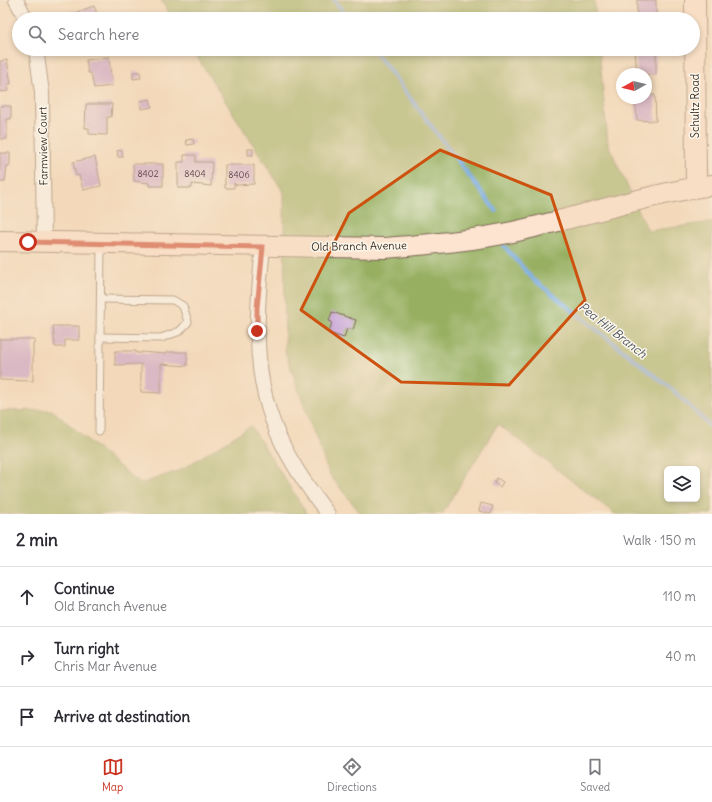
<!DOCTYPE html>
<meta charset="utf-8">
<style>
:root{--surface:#fff;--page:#f7f7f7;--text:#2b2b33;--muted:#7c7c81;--line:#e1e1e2;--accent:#c8321e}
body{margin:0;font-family:Delius,sans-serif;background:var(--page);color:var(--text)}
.controls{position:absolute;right:12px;bottom:12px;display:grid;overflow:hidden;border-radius:6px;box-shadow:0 2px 6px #0003}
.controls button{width:36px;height:36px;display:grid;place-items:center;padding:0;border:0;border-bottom:1px solid var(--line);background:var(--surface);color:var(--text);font:20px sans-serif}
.compass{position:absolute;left:616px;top:68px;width:36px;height:36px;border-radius:50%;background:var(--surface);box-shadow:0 2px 6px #0003;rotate:262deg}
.stop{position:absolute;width:12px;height:12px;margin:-9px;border:3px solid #c8321e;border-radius:50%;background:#fff}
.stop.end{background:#c8321e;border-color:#fff;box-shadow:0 1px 4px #0008}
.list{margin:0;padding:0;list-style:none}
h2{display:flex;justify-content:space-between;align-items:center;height:52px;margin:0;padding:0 16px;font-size:17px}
h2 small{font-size:13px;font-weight:400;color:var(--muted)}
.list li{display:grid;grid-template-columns:26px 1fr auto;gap:12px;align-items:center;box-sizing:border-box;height:60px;padding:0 16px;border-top:1px solid var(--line)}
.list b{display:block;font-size:15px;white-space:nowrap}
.list p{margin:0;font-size:13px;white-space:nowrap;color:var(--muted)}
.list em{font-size:13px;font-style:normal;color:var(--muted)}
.icon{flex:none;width:22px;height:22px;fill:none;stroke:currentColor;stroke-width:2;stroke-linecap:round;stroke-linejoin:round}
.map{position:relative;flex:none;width:712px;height:514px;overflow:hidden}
.search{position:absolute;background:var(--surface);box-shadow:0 2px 6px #0003;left:12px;right:12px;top:12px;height:44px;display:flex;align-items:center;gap:10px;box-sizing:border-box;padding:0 14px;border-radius:22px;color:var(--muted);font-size:15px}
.sheet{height:232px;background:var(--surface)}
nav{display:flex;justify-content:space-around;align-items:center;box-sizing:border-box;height:56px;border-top:1px solid var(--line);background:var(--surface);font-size:11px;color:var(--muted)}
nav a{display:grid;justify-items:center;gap:2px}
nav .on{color:var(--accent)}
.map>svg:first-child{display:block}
.forest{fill:#96af60;stroke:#686c3f;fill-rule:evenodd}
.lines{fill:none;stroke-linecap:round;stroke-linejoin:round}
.stream{stroke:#76a9e2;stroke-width:4}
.building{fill:#be93d1}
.lane-casing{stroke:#7b6755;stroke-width:9}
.street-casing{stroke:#7b6755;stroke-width:16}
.secondary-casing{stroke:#7b6755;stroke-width:22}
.lane{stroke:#fff;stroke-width:7}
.street{stroke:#fff;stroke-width:14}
.secondary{stroke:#fde4d1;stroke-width:20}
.route{stroke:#c8321e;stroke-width:5}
.marked{fill:none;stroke:#ce520f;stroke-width:3;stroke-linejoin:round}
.labels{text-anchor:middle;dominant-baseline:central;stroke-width:3;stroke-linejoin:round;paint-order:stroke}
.number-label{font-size:9px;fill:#5c444b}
.street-label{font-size:11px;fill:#3b2a1e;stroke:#fbf7ec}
.water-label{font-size:12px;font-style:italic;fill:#505663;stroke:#fbf7ec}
</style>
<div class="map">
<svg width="712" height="514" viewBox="0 0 712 514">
<rect width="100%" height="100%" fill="#fbf7ec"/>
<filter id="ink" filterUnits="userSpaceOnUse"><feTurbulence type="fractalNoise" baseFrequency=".025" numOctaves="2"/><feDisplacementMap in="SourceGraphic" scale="8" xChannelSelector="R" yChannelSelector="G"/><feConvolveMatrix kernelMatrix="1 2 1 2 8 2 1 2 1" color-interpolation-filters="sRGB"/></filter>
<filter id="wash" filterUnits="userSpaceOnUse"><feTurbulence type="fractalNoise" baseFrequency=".012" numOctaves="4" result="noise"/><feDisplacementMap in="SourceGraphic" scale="16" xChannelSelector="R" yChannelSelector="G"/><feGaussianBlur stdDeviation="0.9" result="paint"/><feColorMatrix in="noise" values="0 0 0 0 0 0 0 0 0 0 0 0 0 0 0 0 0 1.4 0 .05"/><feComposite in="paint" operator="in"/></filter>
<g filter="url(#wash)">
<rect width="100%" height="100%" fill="#f3d9ba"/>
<g class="forest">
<path d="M161,0H594L596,19H173Z"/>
<path d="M192,49H599L608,144L648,231L712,222V514H615L498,424L442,514H361L329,474L285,352L284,193ZM667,469H697V499H667Z"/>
<path d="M52,410L140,484L181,470L251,426L307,514H0V411Z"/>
</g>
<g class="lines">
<g class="stream">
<path d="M334,0L349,19"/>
<path d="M373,49L496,211"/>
<path d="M504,246L533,279L674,391L712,428"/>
</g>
</g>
<g id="blocks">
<g class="building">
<rect x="637" y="0" width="19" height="19"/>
<path d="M94,6L99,19H73L71,14Z"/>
<rect x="561" y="16" width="15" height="3"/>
<path d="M635,49H656V75L637,74Z"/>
<path d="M109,57L112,86L94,88L91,73H88L86,60Z"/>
<path d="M7,60L11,84H7L9,91L0,92V61Z"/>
<path d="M133,72H140L141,78L133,79Z"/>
<path d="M646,95H655L656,121L637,120L635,98H646Z"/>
<path d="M150,99L152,107L141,109L140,101Z"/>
<path d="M86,104H112L111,117H107V135L89,134V128H85Z"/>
<path d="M0,106H11V119H7V139H0Z"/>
<path d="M193,139L194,144L187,145L186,140Z"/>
<rect x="248" y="149" width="5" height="6"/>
<path d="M122,150L123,157H118L117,151Z"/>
<path d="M0,153H10V166H7L5,182H0Z"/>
<path d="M184,155H196V162H212L211,186L192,184V188H178V162H184Z"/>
<path d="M95,157L101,186L83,190L79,175L76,176L73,162Z"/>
<path d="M133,164H163V186H149V183L134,181Z"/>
<path d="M225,165H254V184L236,185L234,183V188H225Z"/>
<path d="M332,312L356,320L353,330L347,328L344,338L329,333L332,322L329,321Z"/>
<path d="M53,326H79V340H65V347H55Z"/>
<path d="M0,339H35V343H33V381L0,380Z"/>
<path d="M115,351H136V353H141V352L166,354V352H187V366L161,364V393L141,392V364L115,365Z"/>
<path d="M497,478L503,482L500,487L494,483Z"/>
<path d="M481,503L493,506L491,514L479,511Z"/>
</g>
</g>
</g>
<g filter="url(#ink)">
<use href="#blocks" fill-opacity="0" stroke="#7b6755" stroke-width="1"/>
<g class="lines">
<g class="lane-casing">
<g id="lane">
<path d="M100,337L161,338L180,331L188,322L183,306L173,300L101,299"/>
<path d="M99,431L101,244"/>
</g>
</g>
<g class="street-casing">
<g id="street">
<path d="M16,0L26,19"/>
<path d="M36,49L42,93L44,243"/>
<path d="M263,247C257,305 252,364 272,419C284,454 306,485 328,514"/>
</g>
</g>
<g class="secondary-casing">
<g id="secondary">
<path d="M695,0L696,187"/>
<path d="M0,241L385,248C433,244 480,240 526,229C588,215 649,194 712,185"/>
</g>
</g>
<use href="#lane" class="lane"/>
<use href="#street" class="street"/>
<use href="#secondary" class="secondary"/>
</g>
</g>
<g class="lines" filter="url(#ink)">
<path class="route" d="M28,242L263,247L257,308V331"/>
</g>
<path d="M0 0H712V514H0ZM440,150L551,195L585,300L509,385L401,382L301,310L349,213Z" fill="#f3d9ba" fill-opacity=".55" fill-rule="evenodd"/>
<path class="marked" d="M440,150L551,195L585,300L509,385L401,382L301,310L349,213Z"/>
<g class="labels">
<g class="number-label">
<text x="148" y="173">8402</text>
<text x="195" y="173">8404</text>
<text x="239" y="174">8406</text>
</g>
<g class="street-label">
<text transform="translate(695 106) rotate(-90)">Schultz Road</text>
<text transform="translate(43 146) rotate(-91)">Farmview Court</text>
<text transform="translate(359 246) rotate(-1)">Old Branch Avenue</text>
</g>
<g class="water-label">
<text transform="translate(613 330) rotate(38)">Pea Hill Branch</text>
</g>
</g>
</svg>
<div class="controls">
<button><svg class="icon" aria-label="layers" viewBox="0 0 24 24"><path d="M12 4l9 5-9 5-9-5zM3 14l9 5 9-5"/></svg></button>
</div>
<svg class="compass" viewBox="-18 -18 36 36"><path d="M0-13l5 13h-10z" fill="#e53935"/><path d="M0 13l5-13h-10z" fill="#7c7c81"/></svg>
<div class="stop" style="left:28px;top:242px"></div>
<div class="stop end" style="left:257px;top:331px"></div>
<div class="search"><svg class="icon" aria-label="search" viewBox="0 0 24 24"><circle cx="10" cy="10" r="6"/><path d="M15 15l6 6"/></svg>Search here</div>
</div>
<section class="sheet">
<h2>2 min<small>Walk · 150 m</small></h2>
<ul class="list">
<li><svg class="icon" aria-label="ahead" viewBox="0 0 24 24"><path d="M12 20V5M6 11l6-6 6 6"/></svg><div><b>Continue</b><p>Old Branch Avenue</p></div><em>110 m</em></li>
<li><svg class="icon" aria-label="right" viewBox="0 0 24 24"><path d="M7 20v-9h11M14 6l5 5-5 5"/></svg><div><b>Turn right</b><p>Chris Mar Avenue</p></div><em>40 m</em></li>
<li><svg class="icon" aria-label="arrive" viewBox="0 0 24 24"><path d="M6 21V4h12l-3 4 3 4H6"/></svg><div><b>Arrive at destination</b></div></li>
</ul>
</section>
<nav>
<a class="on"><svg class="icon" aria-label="map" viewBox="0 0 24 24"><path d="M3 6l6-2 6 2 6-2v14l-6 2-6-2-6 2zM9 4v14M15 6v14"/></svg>Map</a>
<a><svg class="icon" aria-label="directions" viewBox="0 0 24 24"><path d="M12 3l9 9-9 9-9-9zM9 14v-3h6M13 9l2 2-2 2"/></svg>Directions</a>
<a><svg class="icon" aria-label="saved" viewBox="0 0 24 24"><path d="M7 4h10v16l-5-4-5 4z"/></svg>Saved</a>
</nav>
